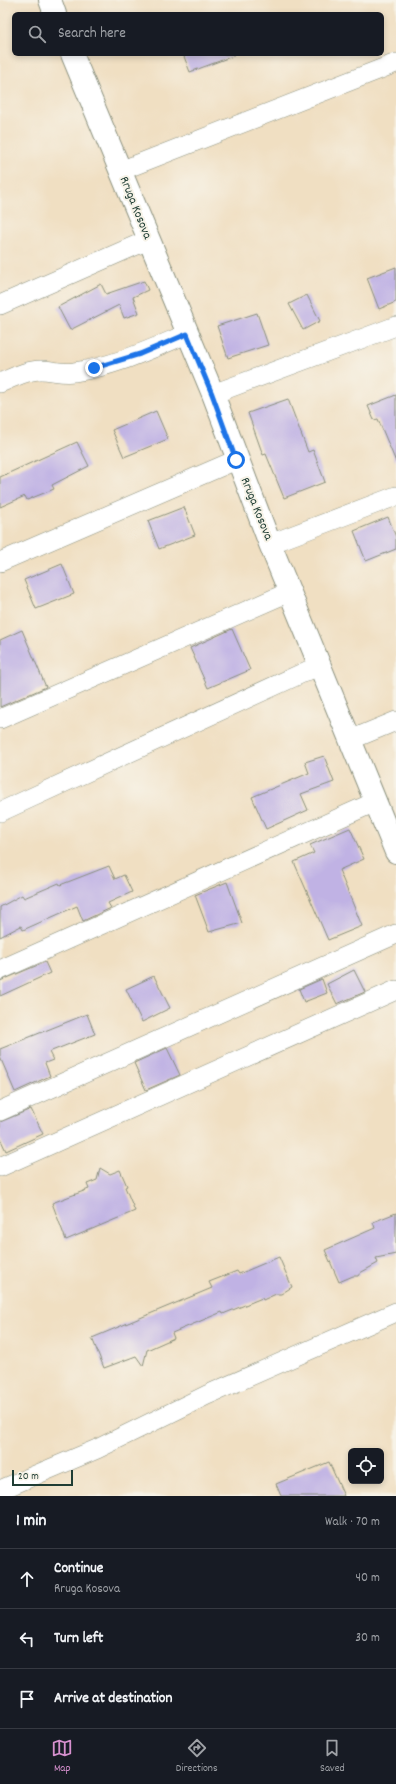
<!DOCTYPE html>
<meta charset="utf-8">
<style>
:root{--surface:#171b24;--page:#20242c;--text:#f1f3f6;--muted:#9ea1a6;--line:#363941;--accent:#d690ce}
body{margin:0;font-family:Dekko,sans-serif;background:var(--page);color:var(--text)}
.controls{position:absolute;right:12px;bottom:12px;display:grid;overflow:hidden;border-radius:6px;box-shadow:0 2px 6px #0003}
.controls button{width:36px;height:36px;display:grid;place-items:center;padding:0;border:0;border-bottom:1px solid var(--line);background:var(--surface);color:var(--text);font:20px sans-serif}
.scale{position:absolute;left:12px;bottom:10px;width:61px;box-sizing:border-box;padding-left:4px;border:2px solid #1f3d34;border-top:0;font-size:11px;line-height:14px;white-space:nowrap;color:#1f3d34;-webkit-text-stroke:3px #f7f3e8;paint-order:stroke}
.stop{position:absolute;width:12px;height:12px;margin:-9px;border:3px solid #1a73e8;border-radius:50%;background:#fff}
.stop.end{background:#1a73e8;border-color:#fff;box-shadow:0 1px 4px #0008}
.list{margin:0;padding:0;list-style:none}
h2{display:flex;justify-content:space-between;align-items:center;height:52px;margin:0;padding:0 16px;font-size:17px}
h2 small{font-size:13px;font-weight:400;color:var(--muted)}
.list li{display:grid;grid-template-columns:26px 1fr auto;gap:12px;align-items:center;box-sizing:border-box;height:60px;padding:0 16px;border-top:1px solid var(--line)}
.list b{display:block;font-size:15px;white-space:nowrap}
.list p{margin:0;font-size:13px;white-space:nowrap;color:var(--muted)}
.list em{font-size:13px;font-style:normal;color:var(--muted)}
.icon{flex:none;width:22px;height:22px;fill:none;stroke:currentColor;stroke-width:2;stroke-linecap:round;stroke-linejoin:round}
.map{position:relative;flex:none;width:396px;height:1496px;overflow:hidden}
.search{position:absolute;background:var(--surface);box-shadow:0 2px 6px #0003;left:12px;right:12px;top:12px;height:44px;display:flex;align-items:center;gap:10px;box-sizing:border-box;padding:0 14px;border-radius:6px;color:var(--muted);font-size:15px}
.sheet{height:232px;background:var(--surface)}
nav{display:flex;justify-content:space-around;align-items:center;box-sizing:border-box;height:56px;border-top:1px solid var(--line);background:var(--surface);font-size:11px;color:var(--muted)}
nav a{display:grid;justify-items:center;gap:2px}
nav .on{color:var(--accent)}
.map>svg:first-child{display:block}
.building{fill:#c0b2e4}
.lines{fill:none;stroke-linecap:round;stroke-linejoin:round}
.minor-casing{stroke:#888e7b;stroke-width:20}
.tertiary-casing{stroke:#888e7b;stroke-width:24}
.minor{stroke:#fff;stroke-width:19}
.tertiary{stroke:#fff;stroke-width:22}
.route{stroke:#1a73e8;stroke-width:5}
.labels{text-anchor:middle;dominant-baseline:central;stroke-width:4;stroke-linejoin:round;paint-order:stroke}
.street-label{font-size:13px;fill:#1f3d34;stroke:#f7f3e8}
</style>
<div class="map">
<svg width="396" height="1496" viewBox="0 0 396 1496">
<rect width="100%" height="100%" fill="#f7f3e8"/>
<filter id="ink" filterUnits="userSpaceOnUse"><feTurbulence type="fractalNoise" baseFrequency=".025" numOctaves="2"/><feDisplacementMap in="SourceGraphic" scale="8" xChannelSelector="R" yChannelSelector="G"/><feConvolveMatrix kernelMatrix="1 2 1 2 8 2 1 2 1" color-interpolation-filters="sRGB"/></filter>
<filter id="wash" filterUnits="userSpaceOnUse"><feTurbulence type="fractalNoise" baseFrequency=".012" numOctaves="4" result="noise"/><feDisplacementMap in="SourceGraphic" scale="16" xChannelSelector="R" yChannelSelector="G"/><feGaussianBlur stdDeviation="0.9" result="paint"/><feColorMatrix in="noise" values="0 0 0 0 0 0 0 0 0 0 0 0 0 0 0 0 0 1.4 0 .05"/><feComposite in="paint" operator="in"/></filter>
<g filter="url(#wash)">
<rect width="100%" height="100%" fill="#f0dfc2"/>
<g id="blocks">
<g class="building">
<path d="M183,54H233V56L190,72Z"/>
<path d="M396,267V302L379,309L367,278Z"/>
<path d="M144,281L148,290L133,297L139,313L124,318L119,305L70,330L58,307L101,284L106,294Z"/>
<path d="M307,295L320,321L303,330L289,304Z"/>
<path d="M257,313L268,345L228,358L217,326Z"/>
<path d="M396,395V462L378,419L374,420L368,406Z"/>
<path d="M288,399L308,452L313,450L325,482L284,498L266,454L263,455L248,413Z"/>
<path d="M156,411L168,439L124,457L112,430Z"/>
<path d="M77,442L89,466L52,485L54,489L27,500L25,496L0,507V477Z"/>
<path d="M184,507L195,535L159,549L148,521Z"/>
<path d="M388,517L396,537V549L366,561L354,531Z"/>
<path d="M62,564L74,594L36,609L24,580Z"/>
<path d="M232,629L250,670L208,688L190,648Z"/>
<path d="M22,630L46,687L0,707V640Z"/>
<path d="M324,756L334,782L301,794L308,810L266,829L252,797L309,773L305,762Z"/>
<path d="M350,828L364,859L339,870L362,926L328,940L294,862L314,853L310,845Z"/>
<path d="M109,866L115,879L124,875L132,892L108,903L111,908L83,921L77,906L23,930L21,926L0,937V907L22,895L24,898L59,883L60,885Z"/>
<path d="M227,882L242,923L209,932L195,895Z"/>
<path d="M45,962L50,973L0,996V981Z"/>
<path d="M354,970L365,992L337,1004L327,984Z"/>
<path d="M154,976L170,1008L142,1022L126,989Z"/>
<path d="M322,979L327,993L304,1002L299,989Z"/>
<path d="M87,1014L95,1034L49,1052L53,1060L45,1063L50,1076L15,1092L0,1057V1049Z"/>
<path d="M167,1048L180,1075L146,1090L134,1063Z"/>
<path d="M31,1109L43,1134L6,1151L0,1138V1122Z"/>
<path d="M100,1168L110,1174L120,1170L127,1186L125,1187L135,1211L66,1240L52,1203L89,1189L87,1184L97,1180Z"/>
<path d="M396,1213V1254L376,1258L378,1263L360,1273L358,1276H353L339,1282L325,1250L375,1228L373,1222Z"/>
<path d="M279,1257L292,1287L281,1294H276L263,1300L262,1298L223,1314L222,1312L172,1333L174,1338L147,1350L143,1366L136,1356L104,1368L92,1338L212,1288L209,1282L237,1271L239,1274Z"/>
<path d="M329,1462L344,1496H281L276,1484Z"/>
</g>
</g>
</g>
<g filter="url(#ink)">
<use href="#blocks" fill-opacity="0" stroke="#888e7b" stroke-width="1"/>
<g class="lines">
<g class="minor-casing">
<g id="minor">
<path d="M120,171L396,63"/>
<path d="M0,305L148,240"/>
<path d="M0,383C12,378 27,370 41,370C52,370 63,374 74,372C113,367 151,349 187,334"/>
<path d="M213,394L396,326"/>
<path d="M270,544L396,496"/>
<path d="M0,562L236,460"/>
<path d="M0,719L289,592"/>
<path d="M350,740L396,721"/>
<path d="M0,812L320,665"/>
<path d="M0,970L375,802"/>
<path d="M0,1111L396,934"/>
<path d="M0,1167L396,990"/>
<path d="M0,1490L97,1449L207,1395L396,1312"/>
</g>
</g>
<g class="tertiary-casing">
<g id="tertiary">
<path d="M50,0L55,14"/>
<path d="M72,54L213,394L270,544L396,852"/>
</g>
</g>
<use href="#minor" class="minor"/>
<use href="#tertiary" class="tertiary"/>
</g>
</g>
<g class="lines" filter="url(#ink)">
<path class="route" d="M94,368L140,354L187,334L212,394L236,460"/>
</g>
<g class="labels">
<g class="street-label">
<text transform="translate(135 208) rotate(68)">Rruga Kosova</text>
<text transform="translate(256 509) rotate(68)">Rruga Kosova</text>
</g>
</g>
</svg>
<div class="controls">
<button><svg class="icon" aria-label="locate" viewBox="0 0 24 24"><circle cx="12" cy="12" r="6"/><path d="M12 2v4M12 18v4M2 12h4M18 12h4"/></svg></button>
</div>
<div class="scale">20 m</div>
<div class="stop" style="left:236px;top:460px"></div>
<div class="stop end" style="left:94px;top:368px"></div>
<div class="search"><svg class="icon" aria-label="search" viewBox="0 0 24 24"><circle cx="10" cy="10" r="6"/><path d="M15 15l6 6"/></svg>Search here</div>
</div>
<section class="sheet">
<h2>1 min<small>Walk · 70 m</small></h2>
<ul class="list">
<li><svg class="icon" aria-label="ahead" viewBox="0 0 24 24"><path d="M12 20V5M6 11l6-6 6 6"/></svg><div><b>Continue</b><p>Rruga Kosova</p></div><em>40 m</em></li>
<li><svg class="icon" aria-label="left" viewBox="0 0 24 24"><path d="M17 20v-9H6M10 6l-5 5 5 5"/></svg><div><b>Turn left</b></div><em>30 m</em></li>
<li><svg class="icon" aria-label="arrive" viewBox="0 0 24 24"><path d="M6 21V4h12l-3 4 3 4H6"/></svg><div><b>Arrive at destination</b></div></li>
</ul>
</section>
<nav>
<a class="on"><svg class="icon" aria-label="map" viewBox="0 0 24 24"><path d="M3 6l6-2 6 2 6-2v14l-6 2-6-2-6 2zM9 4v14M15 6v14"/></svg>Map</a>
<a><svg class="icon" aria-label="directions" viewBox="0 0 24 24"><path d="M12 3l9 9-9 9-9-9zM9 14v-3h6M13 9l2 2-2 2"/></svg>Directions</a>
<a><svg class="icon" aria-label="saved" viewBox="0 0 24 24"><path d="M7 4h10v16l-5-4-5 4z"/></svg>Saved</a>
</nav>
